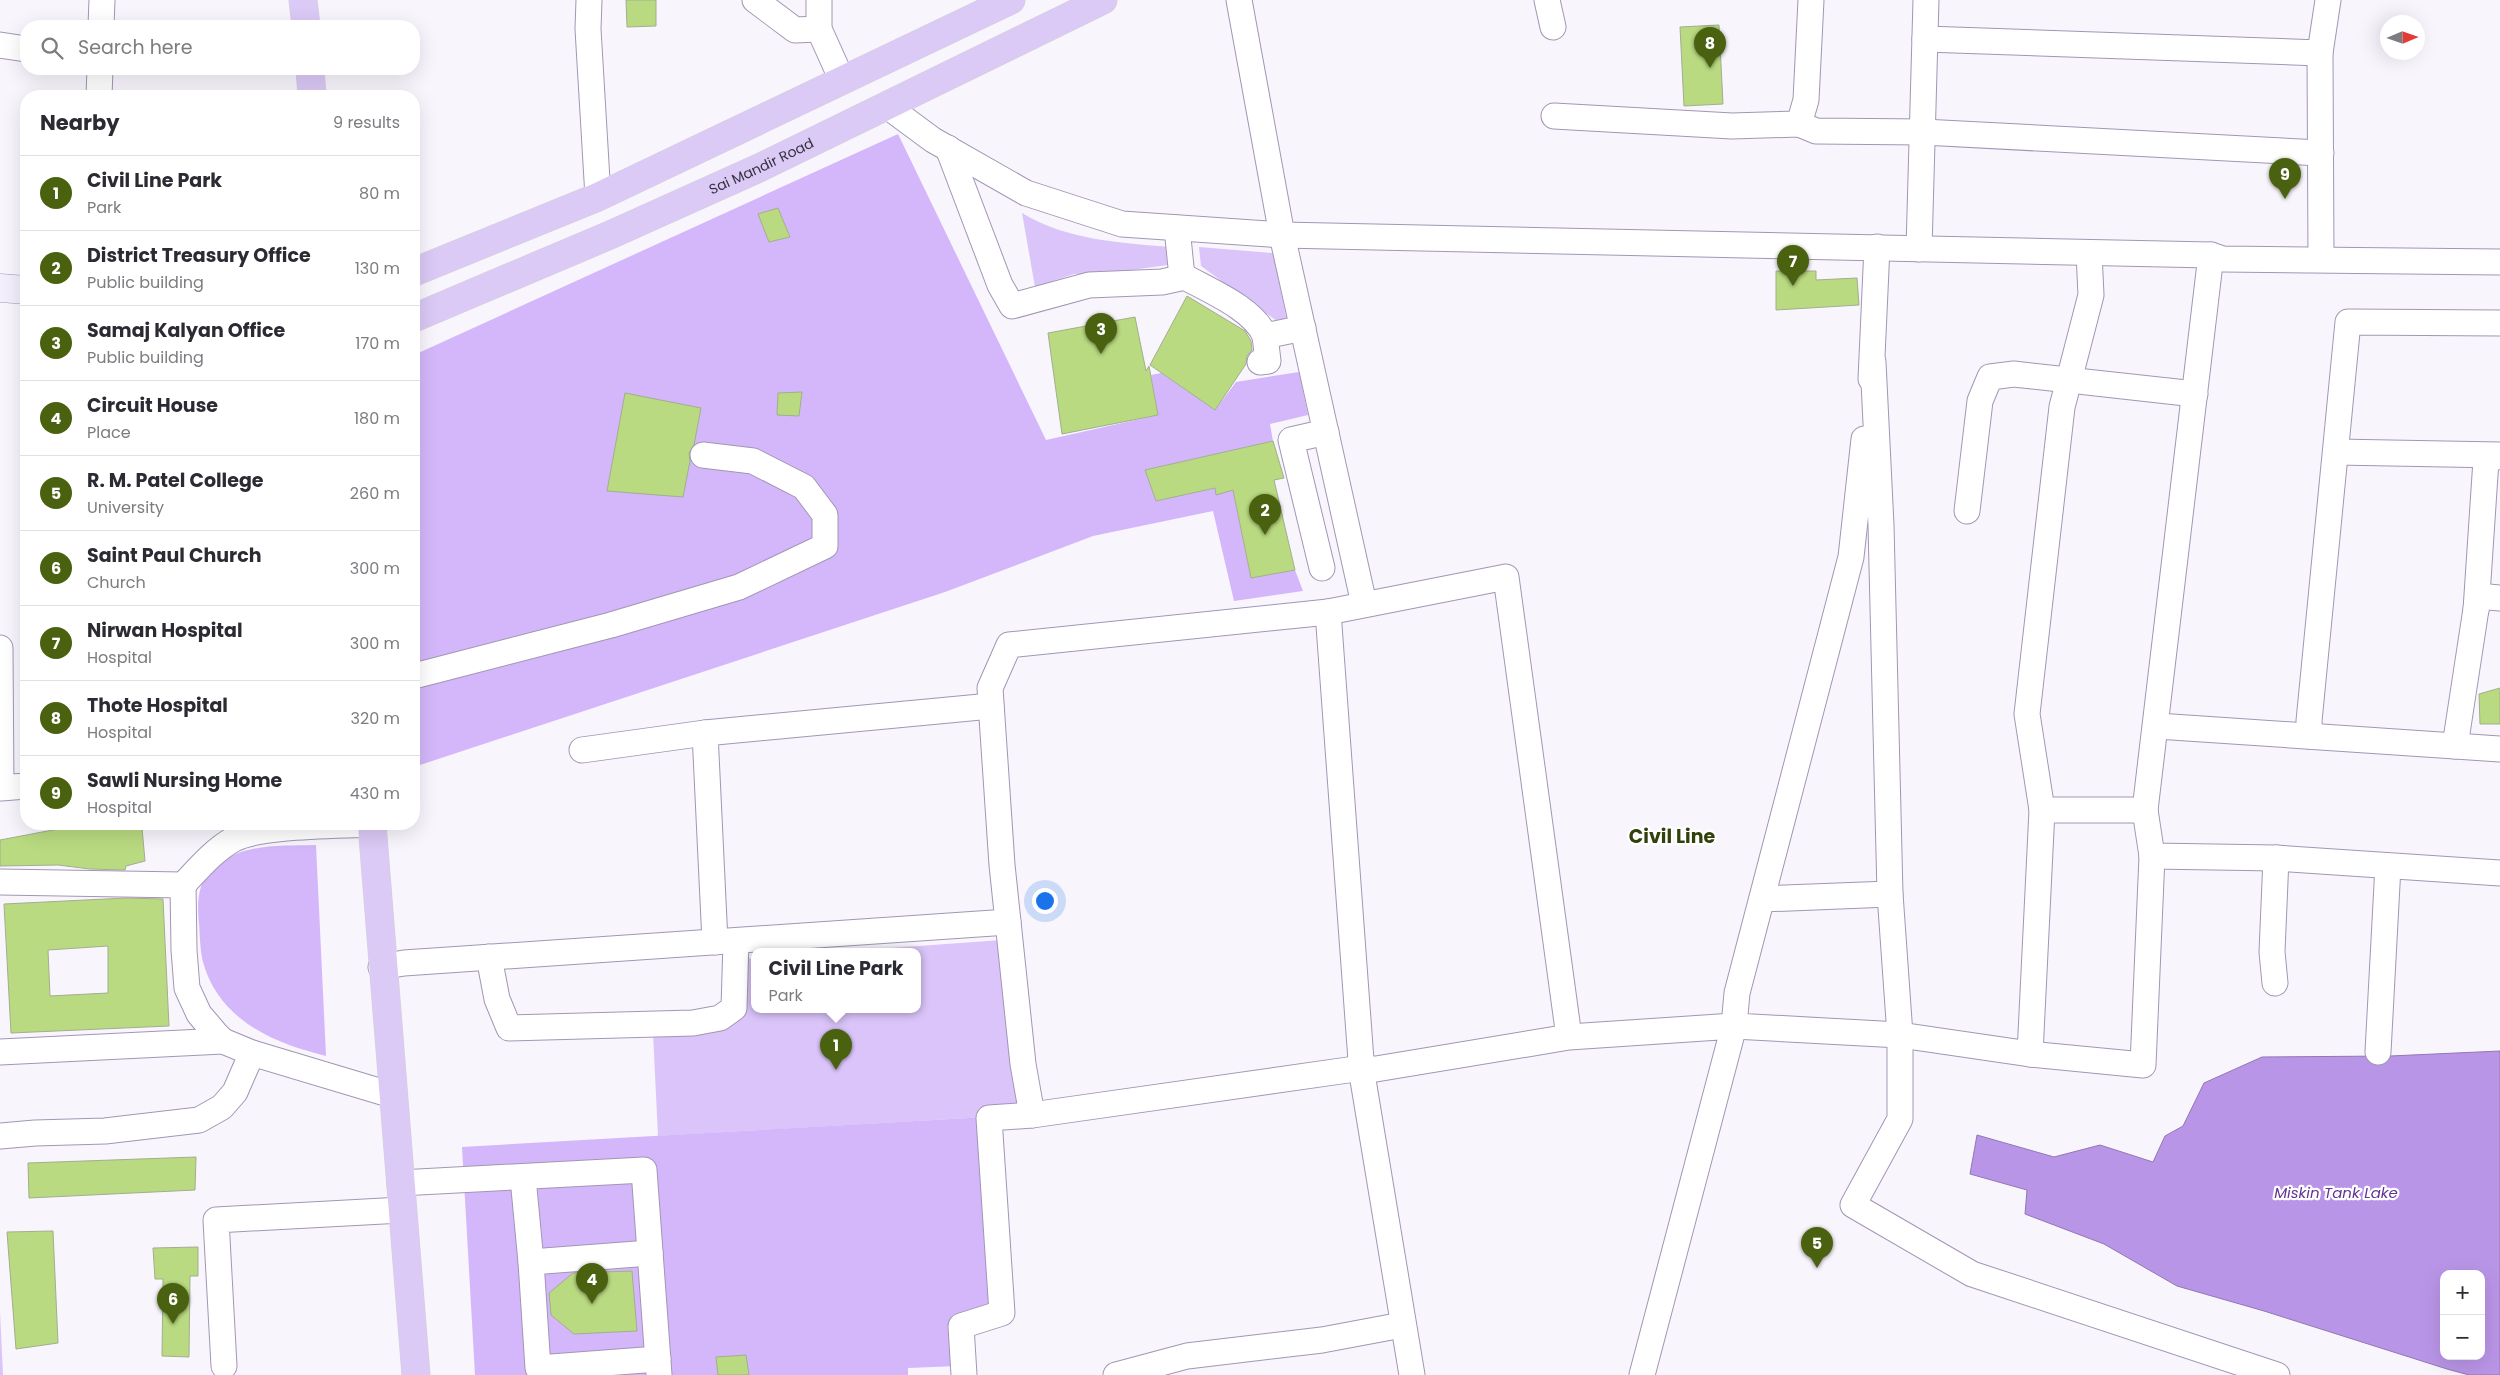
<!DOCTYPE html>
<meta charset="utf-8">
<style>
:root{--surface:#fff;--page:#f2f2f3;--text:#2b2b33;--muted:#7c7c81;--line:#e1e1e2;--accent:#4a6210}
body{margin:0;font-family:Poppins,sans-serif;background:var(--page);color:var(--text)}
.controls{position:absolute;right:15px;bottom:15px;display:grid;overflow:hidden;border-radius:10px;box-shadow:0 5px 20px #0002}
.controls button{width:45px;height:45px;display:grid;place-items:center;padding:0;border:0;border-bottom:1px solid var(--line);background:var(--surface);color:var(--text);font:25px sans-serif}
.compass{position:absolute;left:2380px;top:15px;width:45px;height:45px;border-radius:50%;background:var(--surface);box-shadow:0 5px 20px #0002;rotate:88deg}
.you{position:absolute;left:1044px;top:900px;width:18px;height:18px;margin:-12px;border:4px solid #fff;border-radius:50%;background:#1a73e8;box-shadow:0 0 0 8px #1a73e833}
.badge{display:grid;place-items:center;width:32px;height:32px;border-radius:50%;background:var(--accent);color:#fff;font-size:16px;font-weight:700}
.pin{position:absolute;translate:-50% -41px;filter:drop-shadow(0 1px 2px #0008)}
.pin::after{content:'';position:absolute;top:26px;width:18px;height:15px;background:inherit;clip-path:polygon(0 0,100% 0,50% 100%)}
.popup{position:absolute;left:751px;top:948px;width:170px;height:65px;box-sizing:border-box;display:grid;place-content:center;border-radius:10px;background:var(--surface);filter:drop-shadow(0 1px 4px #0005);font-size:16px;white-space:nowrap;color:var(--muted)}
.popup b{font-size:19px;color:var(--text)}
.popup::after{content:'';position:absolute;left:50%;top:100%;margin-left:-10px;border:10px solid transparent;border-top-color:var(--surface)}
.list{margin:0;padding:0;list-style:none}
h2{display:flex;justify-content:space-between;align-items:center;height:65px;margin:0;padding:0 20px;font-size:21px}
h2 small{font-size:16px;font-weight:400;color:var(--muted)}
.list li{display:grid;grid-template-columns:32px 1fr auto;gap:15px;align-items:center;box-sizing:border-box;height:75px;padding:0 20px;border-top:1px solid var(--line)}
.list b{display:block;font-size:19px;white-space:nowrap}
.list p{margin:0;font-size:16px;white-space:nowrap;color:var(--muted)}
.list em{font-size:16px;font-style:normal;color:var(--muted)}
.icon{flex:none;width:28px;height:28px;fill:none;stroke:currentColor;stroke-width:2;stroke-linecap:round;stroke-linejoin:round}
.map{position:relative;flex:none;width:2500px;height:1375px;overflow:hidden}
.search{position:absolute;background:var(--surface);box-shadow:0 5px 20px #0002;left:20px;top:20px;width:400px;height:55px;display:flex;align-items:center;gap:12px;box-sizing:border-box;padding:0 18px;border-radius:20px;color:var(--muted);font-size:19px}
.panel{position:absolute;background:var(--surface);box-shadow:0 5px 20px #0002;left:20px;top:90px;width:400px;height:740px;border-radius:20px}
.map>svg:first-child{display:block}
.green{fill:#dac4f9}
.forest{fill:#d3b7fa}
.water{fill:#b995e7;stroke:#9277b4;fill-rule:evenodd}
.building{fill:#b9da80;stroke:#a2ae8f;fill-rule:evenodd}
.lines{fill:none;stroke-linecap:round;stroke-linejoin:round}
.street-casing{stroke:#a296b4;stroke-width:27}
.secondary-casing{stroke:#a296b4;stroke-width:29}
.highway-casing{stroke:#d3d2d5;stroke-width:29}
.street{stroke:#fff;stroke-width:25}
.secondary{stroke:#f4effc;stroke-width:28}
.highway{stroke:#dbc9f6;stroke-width:28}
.labels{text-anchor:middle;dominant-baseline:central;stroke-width:4.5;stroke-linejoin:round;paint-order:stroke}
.street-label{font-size:14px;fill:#36313e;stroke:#fff}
.water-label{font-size:15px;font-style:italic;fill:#623392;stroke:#fff}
.district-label{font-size:19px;font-weight:bold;fill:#304109;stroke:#fff}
</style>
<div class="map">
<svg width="2500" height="1375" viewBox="0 0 2500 1375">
<rect width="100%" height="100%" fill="#f8f5fc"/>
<g class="green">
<path d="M1022,213C1066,240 1121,243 1171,247L1175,264L1110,273L1074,274L1035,287Z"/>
<path d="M1199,247L1273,253L1287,321H1277L1201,266Z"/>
<path d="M1002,940L1021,1107L986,1117L658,1136L653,1033L713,1028L745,959L755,958V1009H917V951H849Z"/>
<path d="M0,1312L3,1375H0Z"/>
</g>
<g class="forest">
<path d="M898,134L1046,440L1158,415L1151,375L1161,373L1215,410L1236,382L1299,372L1308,415L1270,424L1273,441L1145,470L1156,501L1215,488L1216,494L1233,490L1251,578L1295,570L1303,591L1234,601L1213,511L1093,536L945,592L414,767V355Z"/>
<path d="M316,845L326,1056C273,1043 219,1020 203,962C200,950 200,936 199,924C197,904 197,881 214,867C242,843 281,846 316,845Z"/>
<path d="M986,1117L999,1311L958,1325V1366L908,1368V1375H475L462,1147Z"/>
</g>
<path class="water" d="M2500,1051V1375H2469L2447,1369L2264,1311L2177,1286L2104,1244L2025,1214L2027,1190L1970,1174L1977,1135L2054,1157L2100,1145L2153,1162L2165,1136L2183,1126L2204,1083L2262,1057L2390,1056ZM2444,1274H2481V1356H2444Z"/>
<g class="building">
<path d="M626,0H656V26L627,27Z"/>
<path d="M1719,25L1723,104L1684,106L1680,27Z"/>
<path d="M778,208L790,237L769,242L758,214Z"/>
<path d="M1776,271H1816V280L1857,278L1859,305L1776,310Z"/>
<path d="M1187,296L1245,331L1251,341L1252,350L1247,356L1246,364L1215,410L1150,365Z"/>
<path d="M1135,317L1146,371L1149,366L1158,415L1062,434L1048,333Z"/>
<path d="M802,392L799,416L777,415L778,393Z"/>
<path d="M625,393L701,408L694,445L689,453L690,461L683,497L607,491Z"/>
<path d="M1273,441L1284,478L1274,480L1295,570L1251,578L1233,490L1216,495L1215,488L1156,501L1145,470Z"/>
<path d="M2500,688V724H2480L2479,694Z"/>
<path d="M142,828L145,861L126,866L125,870L90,869L58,865L0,866V840L58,829Z"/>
<path d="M126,898L163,899L169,1026L11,1033L4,904ZM108,946V993L50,996L48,950Z"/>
<path d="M196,1157L195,1190L29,1198L28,1163Z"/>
<path d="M53,1231L58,1343L16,1349L7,1232Z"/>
<path d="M198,1247V1276H190L189,1357L162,1356L163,1279H155L153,1248Z"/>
<path d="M632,1271L637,1331L574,1334L551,1315L549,1293L573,1273Z"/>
<path d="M746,1355L749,1375H718L716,1357Z"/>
</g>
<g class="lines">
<g class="street-casing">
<g id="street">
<path d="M589,0L588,29L598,197"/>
<path d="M755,0L795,30L819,29"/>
<path d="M819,0V29L842,80"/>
<path d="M1239,0L1282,235L1364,604"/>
<path d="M1547,0L1553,27"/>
<path d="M101,26L102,0"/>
<path d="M1925,39L2320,53"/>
<path d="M0,45L26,49"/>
<path d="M99,96L100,69"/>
<path d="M887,106L933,140L1026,193L1122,224L1282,235L2211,255L2145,810H2042L2030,1054L1900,1035L1890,894L1881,525L1873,362"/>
<path d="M1554,116L1732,126L1799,124L1816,131L1923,132L2321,153"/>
<path d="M1799,124L1806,100L1811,0"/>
<path d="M948,148L1000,285L1012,306L1089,285L1162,282L1185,277C1210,291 1254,309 1265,336L1303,328"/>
<path d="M1177,228L1182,277"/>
<path d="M1919,249L1926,0"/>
<path d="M2211,255L2223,259L2500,262"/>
<path d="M2321,259L2320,53L2328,0"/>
<path d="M1260,362L1268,361L1265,336"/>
<path d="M1871,379L1877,247"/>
<path d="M1864,439L1851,557L1737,993L1734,1026L1900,1035V1119L1853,1205L1972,1274L2277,1375"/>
<path d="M2336,452L2500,455"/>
<path d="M1967,511L1980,401L1990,377L2014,374L2195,394"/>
<path d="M1322,568L1291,440L1326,432"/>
<path d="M2476,610L2486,460L2500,456"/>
<path d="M1328,612L1362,1074L1412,1375"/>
<path d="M0,648L1,788L26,786"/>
<path d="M414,676L611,625L739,587L825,546V515L804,487L753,461L703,455"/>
<path d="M2157,726L2500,749"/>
<path d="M2310,736L2309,721L2348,322L2500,323"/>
<path d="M2455,746L2478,596L2500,598"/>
<path d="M582,750L705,733"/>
<path d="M2042,810L2027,714L2062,407L2091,295L2089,253"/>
<path d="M2145,810L2152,856L2276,858L2500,873"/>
<path d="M0,882L183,885C199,868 214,850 234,839C261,825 339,826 372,824"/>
<path d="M183,885L184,950L187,988L199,1014L216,1034L223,1041L252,1053L392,1095"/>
<path d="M1762,899L1890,894"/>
<path d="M715,942L705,733L991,706"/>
<path d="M489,957L497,999L509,1028L693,1023L720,1018L734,1008L736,941"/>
<path d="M381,967L404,963L1008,922"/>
<path d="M2275,983L2272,952L2276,858"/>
<path d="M1569,1037L1506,577L1328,612L1009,645L990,688L1002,865L1023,1064L1032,1115L1355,1069H1376L1569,1037L1734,1026L1642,1375"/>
<path d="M0,1052L223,1041"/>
<path d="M2378,1052L2388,866"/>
<path d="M2030,1054L2143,1065L2152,856"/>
<path d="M0,1136L35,1133L105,1131L199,1120L222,1107L235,1092L252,1053"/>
<path d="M523,1178L531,1262L538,1368L658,1359"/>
<path d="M400,1183L644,1170L659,1375"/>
<path d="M531,1262L650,1253"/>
<path d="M224,1366L216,1220L402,1210"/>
<path d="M964,1375L961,1326L1002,1313L989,1118L1032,1115"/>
<path d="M1116,1375L1187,1356L1322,1340L1402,1325"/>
</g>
</g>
<g class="secondary-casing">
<path id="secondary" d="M0,288L26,290"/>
</g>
<g class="highway-casing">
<g id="highway">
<path d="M303,0L306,26"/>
<path d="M310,69L312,96"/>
<path d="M414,272L598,197L1011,0"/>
<path id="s1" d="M414,318L610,235L759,168L1103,0"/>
<path d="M372,824L416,1375"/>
</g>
</g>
<use href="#street" class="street"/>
<use href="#secondary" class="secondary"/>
<use href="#highway" class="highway"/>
</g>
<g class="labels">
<g class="street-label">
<text stroke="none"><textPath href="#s1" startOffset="379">Sai Mandir Road</textPath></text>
</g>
<g class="water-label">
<text x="2336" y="1192">Miskin Tank Lake</text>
</g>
<g class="district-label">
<text x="1672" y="836">Civil Line</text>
</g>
</g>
</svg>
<div class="controls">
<button>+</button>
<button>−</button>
</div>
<svg class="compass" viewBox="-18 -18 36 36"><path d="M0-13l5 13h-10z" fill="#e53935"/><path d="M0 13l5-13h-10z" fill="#7c7c81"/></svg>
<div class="you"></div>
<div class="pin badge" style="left:836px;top:1070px">1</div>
<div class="popup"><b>Civil Line Park</b>Park</div>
<div class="pin badge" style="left:1265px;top:535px">2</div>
<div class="pin badge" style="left:1101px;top:354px">3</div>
<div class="pin badge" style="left:592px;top:1304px">4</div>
<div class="pin badge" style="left:1817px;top:1268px">5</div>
<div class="pin badge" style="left:173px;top:1324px">6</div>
<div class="pin badge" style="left:1793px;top:286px">7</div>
<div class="pin badge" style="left:1710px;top:68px">8</div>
<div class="pin badge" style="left:2285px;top:199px">9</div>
<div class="search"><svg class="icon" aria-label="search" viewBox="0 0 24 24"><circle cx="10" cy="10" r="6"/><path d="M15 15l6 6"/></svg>Search here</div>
<section class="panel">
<h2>Nearby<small>9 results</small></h2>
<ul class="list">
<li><span class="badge">1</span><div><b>Civil Line Park</b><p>Park</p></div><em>80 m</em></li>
<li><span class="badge">2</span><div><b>District Treasury Office</b><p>Public building</p></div><em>130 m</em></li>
<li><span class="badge">3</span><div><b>Samaj Kalyan Office</b><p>Public building</p></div><em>170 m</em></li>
<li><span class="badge">4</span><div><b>Circuit House</b><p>Place</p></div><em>180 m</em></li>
<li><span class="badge">5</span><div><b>R. M. Patel College</b><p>University</p></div><em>260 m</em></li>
<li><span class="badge">6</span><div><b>Saint Paul Church</b><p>Church</p></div><em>300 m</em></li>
<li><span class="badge">7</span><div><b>Nirwan Hospital</b><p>Hospital</p></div><em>300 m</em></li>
<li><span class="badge">8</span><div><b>Thote Hospital</b><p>Hospital</p></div><em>320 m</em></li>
<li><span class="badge">9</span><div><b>Sawli Nursing Home</b><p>Hospital</p></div><em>430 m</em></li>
</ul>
</section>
</div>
